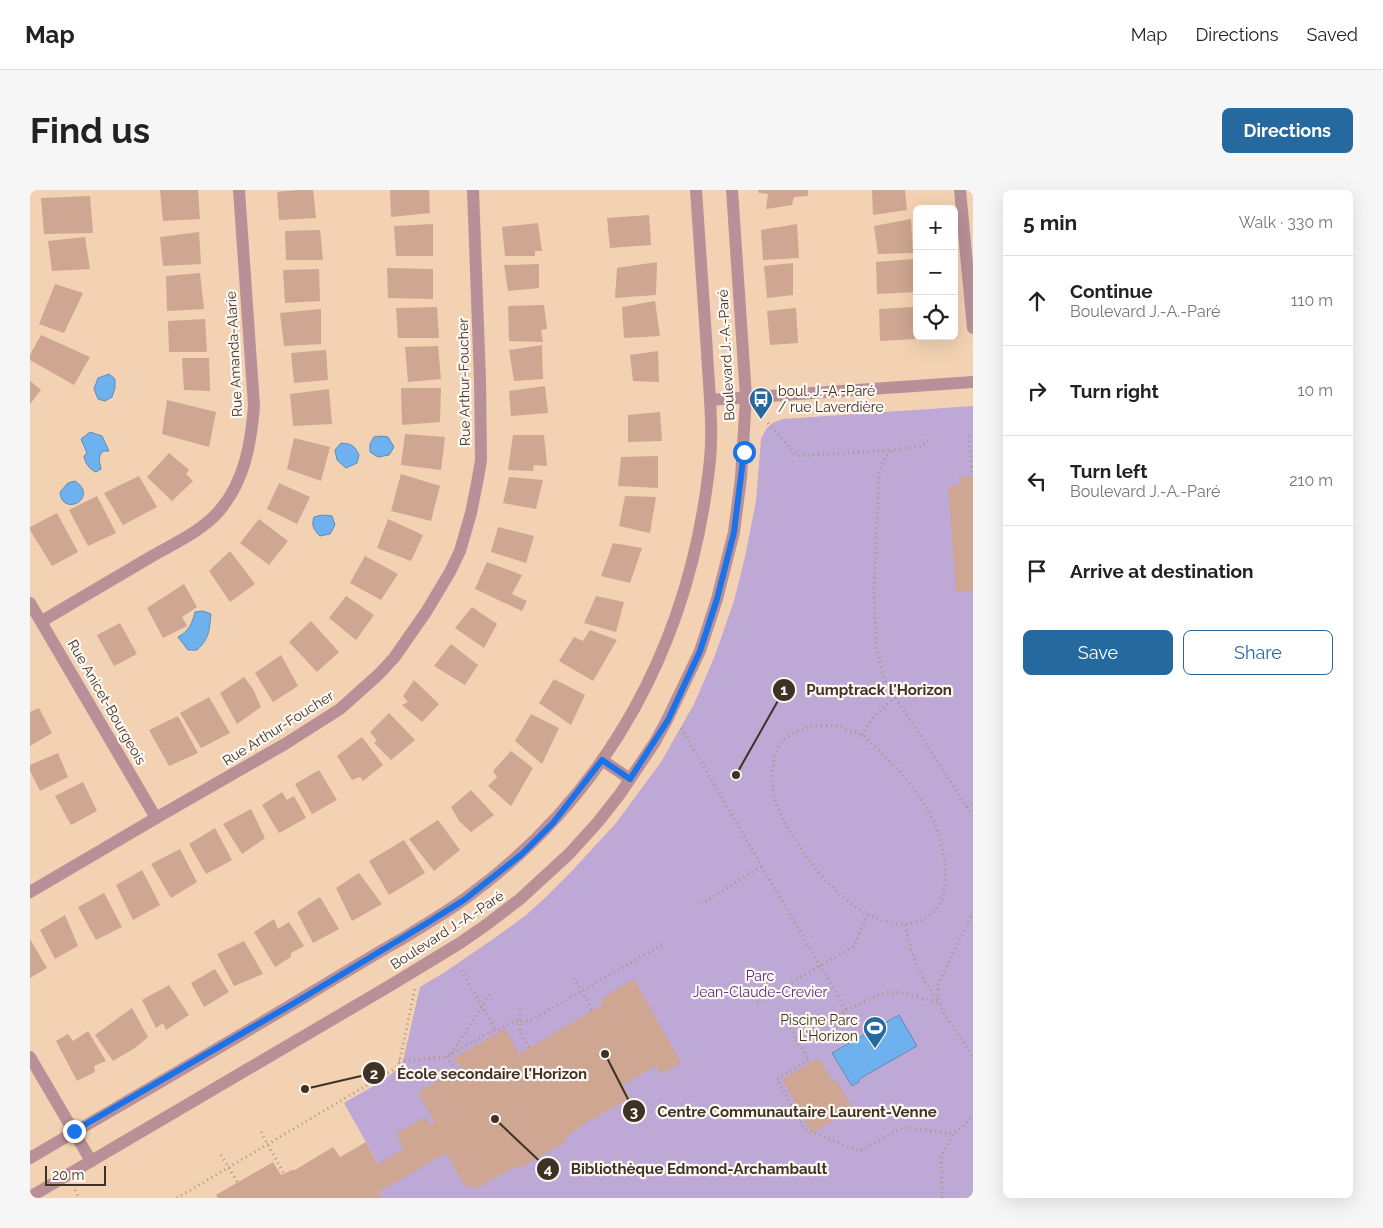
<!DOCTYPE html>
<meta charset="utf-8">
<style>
:root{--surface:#fff;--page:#f6f6f6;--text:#222;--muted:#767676;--line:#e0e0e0;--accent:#26699e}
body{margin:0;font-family:Raleway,sans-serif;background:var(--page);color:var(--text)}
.controls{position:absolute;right:15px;top:15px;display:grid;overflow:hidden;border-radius:8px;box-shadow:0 5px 20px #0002}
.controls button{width:45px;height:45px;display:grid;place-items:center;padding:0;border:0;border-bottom:1px solid var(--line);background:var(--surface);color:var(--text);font:25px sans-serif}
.scale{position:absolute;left:15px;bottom:12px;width:61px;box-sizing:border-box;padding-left:5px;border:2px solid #3e3225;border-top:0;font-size:14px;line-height:18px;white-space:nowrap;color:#3e3225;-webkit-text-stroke:4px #fff8f2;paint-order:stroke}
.stop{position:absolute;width:15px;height:15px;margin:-11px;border:4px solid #1a73e8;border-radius:50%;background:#fff}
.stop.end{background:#1a73e8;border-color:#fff;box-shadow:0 1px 5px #0008}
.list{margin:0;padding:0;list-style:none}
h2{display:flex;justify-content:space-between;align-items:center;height:65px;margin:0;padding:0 20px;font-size:21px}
h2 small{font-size:16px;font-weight:400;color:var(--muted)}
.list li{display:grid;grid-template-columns:32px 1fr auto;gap:15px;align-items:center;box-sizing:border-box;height:90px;padding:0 20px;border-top:1px solid var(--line)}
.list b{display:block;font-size:19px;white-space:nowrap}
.list p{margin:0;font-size:16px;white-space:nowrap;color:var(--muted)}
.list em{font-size:16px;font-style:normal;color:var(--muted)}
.actions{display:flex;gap:10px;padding:15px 20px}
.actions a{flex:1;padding:11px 0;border:1px solid var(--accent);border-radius:8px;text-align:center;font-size:18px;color:var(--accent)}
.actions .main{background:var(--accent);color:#fff}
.icon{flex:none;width:28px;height:28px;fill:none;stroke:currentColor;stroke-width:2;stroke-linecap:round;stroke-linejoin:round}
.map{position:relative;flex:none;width:943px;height:1008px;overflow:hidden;border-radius:8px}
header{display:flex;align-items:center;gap:30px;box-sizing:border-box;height:70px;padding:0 25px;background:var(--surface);border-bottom:1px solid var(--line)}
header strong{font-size:24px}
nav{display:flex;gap:28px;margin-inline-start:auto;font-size:18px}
.intro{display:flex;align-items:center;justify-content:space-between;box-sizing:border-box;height:120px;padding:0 30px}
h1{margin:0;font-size:35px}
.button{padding:12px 22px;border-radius:8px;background:var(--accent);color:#fff;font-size:18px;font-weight:700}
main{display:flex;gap:30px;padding:0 30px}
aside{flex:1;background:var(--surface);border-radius:8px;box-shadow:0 5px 20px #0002}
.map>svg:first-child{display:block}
.green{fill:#bea8d6}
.water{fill:#6db2ee;stroke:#5f8cb2}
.building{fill:#cea692}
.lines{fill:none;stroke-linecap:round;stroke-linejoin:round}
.path{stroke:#ae967d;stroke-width:3;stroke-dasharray:1 4;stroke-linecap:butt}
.minor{stroke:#b99098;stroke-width:12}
.route{stroke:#1a73e8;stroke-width:6}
.labels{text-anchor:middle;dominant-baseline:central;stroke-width:4.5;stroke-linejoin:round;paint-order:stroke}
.street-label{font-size:14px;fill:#3e3225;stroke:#fff8f2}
.poi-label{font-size:14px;fill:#3e3225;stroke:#fff8f2;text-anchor:start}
.park-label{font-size:14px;fill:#5b2b82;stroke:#fff8f2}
.leader{fill:none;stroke:#3e3225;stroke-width:2}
.callout-dot{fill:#3e3225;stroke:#fff8f2;stroke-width:2}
.mark-label{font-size:15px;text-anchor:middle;font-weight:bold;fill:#fff}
.callout-label{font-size:15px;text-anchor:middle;font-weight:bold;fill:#3e3225;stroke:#fff8f2;stroke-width:4.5;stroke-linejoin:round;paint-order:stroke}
</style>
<header>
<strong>Map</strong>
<nav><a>Map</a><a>Directions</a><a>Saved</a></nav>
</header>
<div class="intro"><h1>Find us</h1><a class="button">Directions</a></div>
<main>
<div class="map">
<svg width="943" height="1008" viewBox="0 0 943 1008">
<rect width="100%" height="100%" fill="#f2d2b2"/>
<path class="green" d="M943,216V1008H352L349,1002L360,995L314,913C330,903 365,887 373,871L390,797L415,782L466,747L495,726L516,707L540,683L586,633L631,572L664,514L684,468L704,411L715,367L726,311L731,249C737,236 740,233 753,229Z"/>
<g class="water">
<path d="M79,184L85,189V198L82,207L75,211L68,209L64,199L68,188Z"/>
<path d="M60,242L72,246L79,261H73C67,267 70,272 71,279L66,282C59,279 55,273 54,266L57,263L51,249Z"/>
<path d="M351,246L358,247L364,257L359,265L348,267L340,262V254L344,247Z"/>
<path d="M311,253C322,254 324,255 329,265L327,273L316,278L307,270L305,260Z"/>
<path d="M45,291C70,308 32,328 30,302L38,293Z"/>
<path d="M292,325L302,326L305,335L300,344L290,346C284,340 281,336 284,327Z"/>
<path d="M173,421L181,424C179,440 180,448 167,460H158L148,447C159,441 162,434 165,422Z"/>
<path d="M869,825L887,856L829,889V892L822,896L802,863Z"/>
</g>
<g class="building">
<path d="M130,0H168L170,29L133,31Z"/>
<path d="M269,0H283L286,28L249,30L247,2Z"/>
<path d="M360,0H399L400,23L361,27Z"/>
<path d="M728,0H778V6L764,7L762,15L736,19L738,4L729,3Z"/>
<path d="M842,0H875L877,20L843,25Z"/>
<path d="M60,6L63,43L14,44L11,8Z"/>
<path d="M619,25L621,55L580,58L577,28Z"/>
<path d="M881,29L883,63L848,64L844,36Z"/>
<path d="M508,33L512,61H505V66H475L472,37Z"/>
<path d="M403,34V66H366L364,36Z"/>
<path d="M767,34L769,68L733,70L731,40Z"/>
<path d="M290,40L293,70H256L255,41Z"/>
<path d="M169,42L171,74L133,76L130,47Z"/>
<path d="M55,47L60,79L22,81L18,51Z"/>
<path d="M883,69L886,102L847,104L846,72Z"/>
<path d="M627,72L626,105L585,108L587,78Z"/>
<path d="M763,73V105L737,108L734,76Z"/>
<path d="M509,74V98L478,101L474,75Z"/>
<path d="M357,78L403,79V109L358,108Z"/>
<path d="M289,79L290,111L255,113L253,80Z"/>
<path d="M170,83L174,119L137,121L136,86Z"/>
<path d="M25,94L53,103L34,143L9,134Z"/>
<path d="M625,111L630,146L594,148L592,117Z"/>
<path d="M514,115L517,139L511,140L513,152L479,151L478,116Z"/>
<path d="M407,117L409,148H368L366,118Z"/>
<path d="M883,117L885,149L850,151L849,119Z"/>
<path d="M766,118L768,153L740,155L737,121Z"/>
<path d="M291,119V154L254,156L250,123Z"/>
<path d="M175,129L177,162H139L138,131Z"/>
<path d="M11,145L60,167L44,195L0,170V165Z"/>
<path d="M512,155L513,189L484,191L479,160Z"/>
<path d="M408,156L411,189L378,192L375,157Z"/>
<path d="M296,160L298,190L264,193L261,163Z"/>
<path d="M628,161L629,192L603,191L600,165Z"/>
<path d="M152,168H179L180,201L154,200Z"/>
<path d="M0,191L11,200L0,214Z"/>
<path d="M515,196L518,223L481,226L479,201Z"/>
<path d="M371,198H411L410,232L372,235Z"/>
<path d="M299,199L302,234L263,236L260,204Z"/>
<path d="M137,210L186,222L179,257L132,244Z"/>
<path d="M630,222L632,251L598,252V225Z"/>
<path d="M375,244L415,247L411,280L371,275Z"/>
<path d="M483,245H514L517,276L504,275L503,281L478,280Z"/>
<path d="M264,248L300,257L291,291L257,279Z"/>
<path d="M139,263L159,280L156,284L163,291L142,311L117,287Z"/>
<path d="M628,266V298L588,296L591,267Z"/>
<path d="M371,284L410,296L401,331L361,321Z"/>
<path d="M109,286L127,317L93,335L74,303Z"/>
<path d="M943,286V401L926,402L918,296L930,295L929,287Z"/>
<path d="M479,287L513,290L506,319L473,313Z"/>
<path d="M249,293L280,307L267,334L237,319Z"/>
<path d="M67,306L86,343L58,356L39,320Z"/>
<path d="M595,306L626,307L620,343L589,336Z"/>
<path d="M27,323L48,362L22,376L0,340V337Z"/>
<path d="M229,329L258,351L239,375L210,353Z"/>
<path d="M358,329L393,345L381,371L347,358Z"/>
<path d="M468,337L504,346L496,373L461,362Z"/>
<path d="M583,353L612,358L600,393L571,386Z"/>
<path d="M200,361L225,394L200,412L179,381Z"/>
<path d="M335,366L368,384L351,410L320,393Z"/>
<path d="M457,372L492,385L482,404L497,411L492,421L445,399Z"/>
<path d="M154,394L167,417L152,427L157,436L133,448L117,418Z"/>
<path d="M316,406L344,425L326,450L299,428Z"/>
<path d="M566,406L594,412L586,442L554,433Z"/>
<path d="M442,417L467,434L454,458L425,438Z"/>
<path d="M281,431L309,462L287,482L259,452Z"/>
<path d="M90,433L107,464L84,476L67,445Z"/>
<path d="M560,440L587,450L563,491L529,471L544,447L553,451Z"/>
<path d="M421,454L448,475L435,495L404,476Z"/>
<path d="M251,465L268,496L243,512L225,483Z"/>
<path d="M214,487L223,499L231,517L207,534L190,503Z"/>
<path d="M524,489L555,505L541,535L509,513Z"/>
<path d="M384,490L409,514L392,532L372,515L378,512L373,506Z"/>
<path d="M179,507L200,543L171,558L150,523Z"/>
<path d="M9,518L22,543L0,556V522Z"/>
<path d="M359,523L385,550L361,570L344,553L347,551L340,542Z"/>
<path d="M501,524L529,538L512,574L485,551Z"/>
<path d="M148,526L168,563L139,576L119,540Z"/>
<path d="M332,547L353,575L333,591L330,587L322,590L307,566Z"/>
<path d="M481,561L503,578L481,616L458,596L467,587L463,581Z"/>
<path d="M28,563L38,587L10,601L0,581V575Z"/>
<path d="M289,580L307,610L282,624L265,594Z"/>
<path d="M53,592L67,621L41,635L25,606Z"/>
<path d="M441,600L464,625L441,642L429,631L421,617Z"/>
<path d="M252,602L257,610L264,606L276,628L249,643L232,615Z"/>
<path d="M221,619L235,648L212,664L193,634Z"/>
<path d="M408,630L430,660L404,681L379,649Z"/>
<path d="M185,638L202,670L176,684L159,654Z"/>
<path d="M374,650L395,683L359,705L339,671Z"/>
<path d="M150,659L167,692L141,708L121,674Z"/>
<path d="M112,680L130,715L103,730L86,695Z"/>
<path d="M329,683L352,714L322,731L306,698Z"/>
<path d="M74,703L92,737L66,750L48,717Z"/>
<path d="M290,707L309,739L283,753L267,722Z"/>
<path d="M35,725L48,756L25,769L10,740Z"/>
<path d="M244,729L248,739L259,732L274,756L261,763V767L245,777L224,742Z"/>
<path d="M0,749L17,778L0,788Z"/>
<path d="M214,751L233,784L204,796L187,764Z"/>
<path d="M185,779L199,802L174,817L161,793Z"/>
<path d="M604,789L651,873L631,884L626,876L593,895L600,908L559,931L535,948L537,951L488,979L487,976L445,999L442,995L436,998L416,963L349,1002L352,1008H188L186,1005L243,972L251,985L262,980H265L303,957L310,967L336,952L348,974L374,959L366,944L395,927L400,935L405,932L388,902L423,883L424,885L432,880L424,868L475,839L489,864L574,814L571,809Z"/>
<path d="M139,795L159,825L136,840L133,833L126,838L112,810Z"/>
<path d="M102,818L118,847L105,858L83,871L65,845Z"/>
<path d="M58,841L76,871L64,876L65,882L47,891L26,851L38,844L43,851Z"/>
<path d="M789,868L803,892L806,890L823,919L782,943L752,889Z"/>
</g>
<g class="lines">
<g class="path">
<path d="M738,233L767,266L862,260"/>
<path d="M939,246L942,286"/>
<path d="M898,250L892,256L863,260L855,267L849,283L844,400L846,457L855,492L943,626"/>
<path d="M781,536C789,536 799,535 807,536C812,537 817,540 821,541C825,542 829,543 832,545C836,548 840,552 843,555C866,576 891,604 904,632C913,652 919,685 913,706C911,715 902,724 894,729C885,734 874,735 865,733C818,727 778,673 756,635C752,626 746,616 744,607C741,595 742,570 747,559C753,546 769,541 781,536Z"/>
<path d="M651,538L816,820L766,849L779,870L747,889L774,939L829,961L874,937L917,943L924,942L929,940L943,925"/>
<path d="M832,545L843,527L865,507"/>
<path d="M937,617L943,612"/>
<path d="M671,714L732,676"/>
<path d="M943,722L908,795V807L912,820L943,867"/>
<path d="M875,735L883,766L895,792L908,810"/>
<path d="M544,788L563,821"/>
<path d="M727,812L823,757L838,725"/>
<path d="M490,819V843L500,858"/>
<path d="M816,820L854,803L867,802L910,813"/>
<path d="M760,838L766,849"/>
<path d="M465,839L467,841L484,831H500L633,754"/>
<path d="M421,864L460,804"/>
<path d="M417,866L427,883"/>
<path d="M369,871L416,867L465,839L430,778"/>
<path d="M231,942L254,984"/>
<path d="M191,965L208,993"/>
<path d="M45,1000L49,1008"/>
<path d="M147,1008L366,878L369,874L385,798"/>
<path d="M912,1008L911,970L912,964L924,943"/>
</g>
<g class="minor">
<path d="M930,0L943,138"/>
<path d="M680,210L943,192"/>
<path d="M0,413L126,628"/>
<path d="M12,431C49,409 87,387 124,365C147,352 173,340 190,320C215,290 221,253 224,216L209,0"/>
<path d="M572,570L600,589"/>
<path d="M0,702L126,628L255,554L310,519L348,485L364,468L396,422L420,382L430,361L441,323L448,288L451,270L450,190L443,0"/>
<path d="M0,867L61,971"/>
<path d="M0,968C94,913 188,859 281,803C311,785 340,767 370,750C393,736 415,723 436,708C579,604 659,453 679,279C684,241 679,201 677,162C673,108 670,54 666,0"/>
<path d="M0,1007L361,795L430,753L456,735L490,709L539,664L568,632L590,604L625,552L637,530L670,461L687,409L704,342L711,288L716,207L702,0"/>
</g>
</g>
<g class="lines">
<path class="route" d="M44,941L266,812L394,735L434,710L492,664L523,633L572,570L600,589L638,530L670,461L687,409L704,342L714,262"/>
</g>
<defs>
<g id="bus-pin" transform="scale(1.25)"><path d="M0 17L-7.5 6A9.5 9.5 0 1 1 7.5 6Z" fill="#26699e" stroke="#fff8f2"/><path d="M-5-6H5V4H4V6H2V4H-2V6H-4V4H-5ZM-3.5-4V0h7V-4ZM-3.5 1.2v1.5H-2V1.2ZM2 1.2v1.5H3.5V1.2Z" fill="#fff"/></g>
<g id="stadium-pin" transform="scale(1.25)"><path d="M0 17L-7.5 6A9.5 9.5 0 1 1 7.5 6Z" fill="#26699e" stroke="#fff8f2"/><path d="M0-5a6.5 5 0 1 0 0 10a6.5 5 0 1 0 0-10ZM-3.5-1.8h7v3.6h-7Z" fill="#fff"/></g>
</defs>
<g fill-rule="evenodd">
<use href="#bus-pin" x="731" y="209"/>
<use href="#stadium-pin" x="845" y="838"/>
</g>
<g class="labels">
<g class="street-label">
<text transform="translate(204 164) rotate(-93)">Rue Amanda-Alarie</text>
<text transform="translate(696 165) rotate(-93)">Boulevard J.-A.-Paré</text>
<text transform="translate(434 192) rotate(-91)">Rue Arthur-Foucher</text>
<text transform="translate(77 512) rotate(60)">Rue Anicet-Bourgeois</text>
<text transform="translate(248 538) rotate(-32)">Rue Arthur-Foucher</text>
<text transform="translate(417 740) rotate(-33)">Boulevard J.-A.-Paré</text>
</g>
<g class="poi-label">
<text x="748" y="201">boul. J.-A.-Paré<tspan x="748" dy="16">/ rue Laverdière</tspan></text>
<text x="828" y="830" text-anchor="end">Piscine Parc<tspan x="828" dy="16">L'Horizon</tspan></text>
</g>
<g class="park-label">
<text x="730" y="786">Parc<tspan x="730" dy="16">Jean-Claude-Crevier</tspan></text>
</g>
</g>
<path class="leader" d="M706 585L754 500M275 899L344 883M575 864L604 921M465 929L518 979"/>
<g class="callout-dot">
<circle cx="706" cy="585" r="5"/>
<circle cx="275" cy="899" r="5"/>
<circle cx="575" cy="864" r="5"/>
<circle cx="465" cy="929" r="5"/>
<circle cx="754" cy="500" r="12"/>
<circle cx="344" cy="883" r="12"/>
<circle cx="604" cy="921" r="12"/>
<circle cx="518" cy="979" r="12"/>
</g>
<g class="mark-label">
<text x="754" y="505">1</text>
<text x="344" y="889">2</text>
<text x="604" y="927">3</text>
<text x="518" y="984">4</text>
</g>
<g class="callout-label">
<text x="849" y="505">Pumptrack l'Horizon</text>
<text x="462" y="889">École secondaire l'Horizon</text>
<text x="767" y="927">Centre Communautaire Laurent-Venne</text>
<text x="669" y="984">Bibliothèque Edmond-Archambault</text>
</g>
</svg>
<div class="controls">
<button>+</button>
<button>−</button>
<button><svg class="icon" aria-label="locate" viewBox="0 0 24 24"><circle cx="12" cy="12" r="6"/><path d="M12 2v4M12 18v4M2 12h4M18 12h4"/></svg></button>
</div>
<div class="scale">20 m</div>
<div class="stop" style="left:714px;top:262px"></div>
<div class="stop end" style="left:44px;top:941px"></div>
</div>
<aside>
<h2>5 min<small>Walk · 330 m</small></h2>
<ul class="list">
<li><svg class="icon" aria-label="ahead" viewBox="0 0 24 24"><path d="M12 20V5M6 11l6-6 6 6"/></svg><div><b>Continue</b><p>Boulevard J.-A.-Paré</p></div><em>110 m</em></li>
<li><svg class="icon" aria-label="right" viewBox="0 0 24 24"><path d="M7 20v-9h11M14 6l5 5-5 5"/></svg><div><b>Turn right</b></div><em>10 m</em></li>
<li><svg class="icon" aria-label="left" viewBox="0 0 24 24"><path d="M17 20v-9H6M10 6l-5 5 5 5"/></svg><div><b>Turn left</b><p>Boulevard J.-A.-Paré</p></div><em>210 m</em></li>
<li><svg class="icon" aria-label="arrive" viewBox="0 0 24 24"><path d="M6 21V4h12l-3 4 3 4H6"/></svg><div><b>Arrive at destination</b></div></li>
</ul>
<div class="actions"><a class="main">Save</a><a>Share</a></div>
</aside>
</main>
